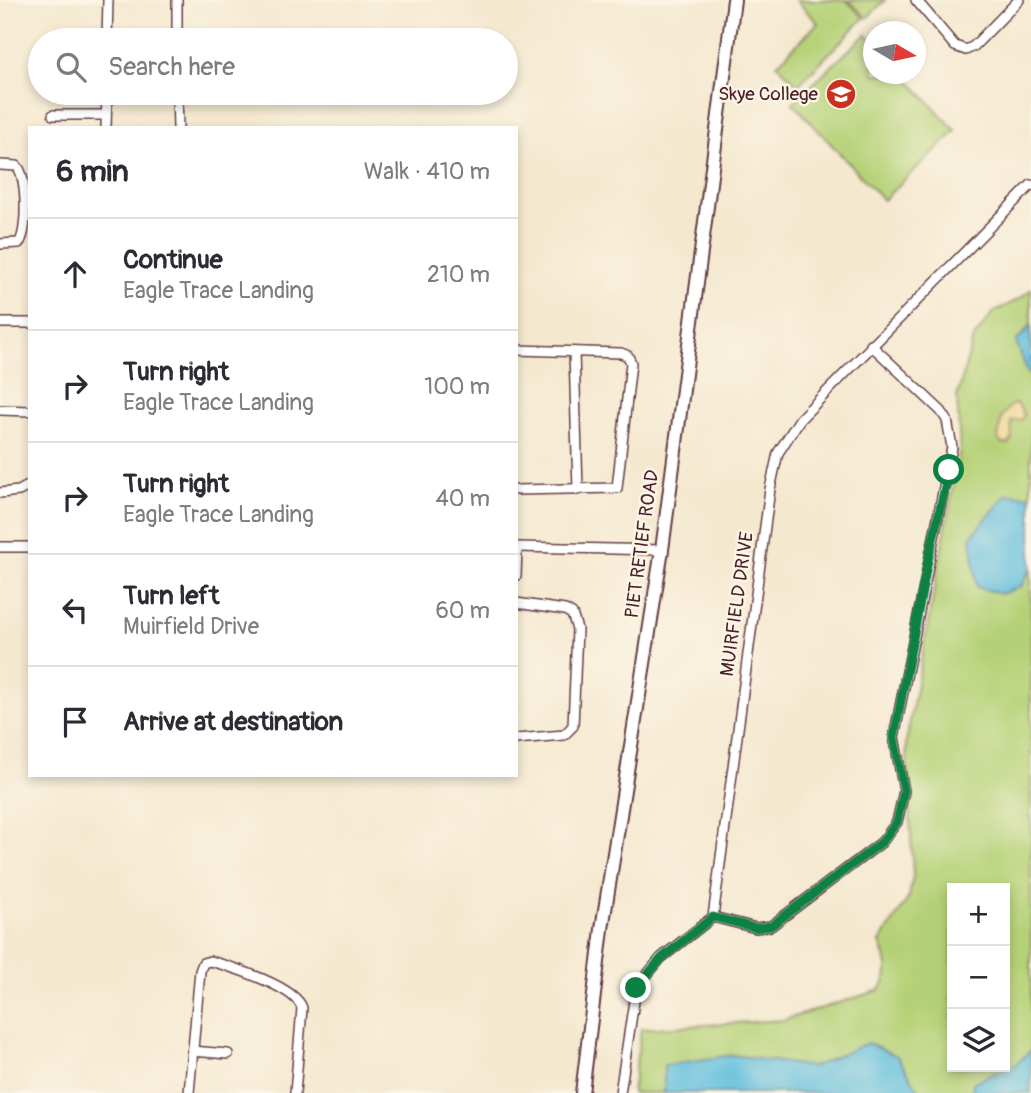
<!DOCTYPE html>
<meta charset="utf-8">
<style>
:root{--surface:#fff;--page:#f2f2f3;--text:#2b2b33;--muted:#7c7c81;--line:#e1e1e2}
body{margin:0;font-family:Pangolin,sans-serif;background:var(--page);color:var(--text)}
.controls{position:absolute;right:21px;bottom:21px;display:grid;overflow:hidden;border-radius:0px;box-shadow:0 4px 10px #0003}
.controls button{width:63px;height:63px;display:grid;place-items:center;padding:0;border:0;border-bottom:2px solid var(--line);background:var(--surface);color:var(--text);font:35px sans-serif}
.compass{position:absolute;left:863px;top:21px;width:63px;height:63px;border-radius:50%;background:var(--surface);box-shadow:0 4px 10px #0003;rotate:99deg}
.stop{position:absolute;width:21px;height:21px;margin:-16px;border:5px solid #0b8043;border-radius:50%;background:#fff}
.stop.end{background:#0b8043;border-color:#fff;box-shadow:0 2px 7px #0008}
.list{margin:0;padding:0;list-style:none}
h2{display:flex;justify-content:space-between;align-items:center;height:91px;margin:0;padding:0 28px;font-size:30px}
h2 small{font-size:23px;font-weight:400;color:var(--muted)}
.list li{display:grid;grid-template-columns:46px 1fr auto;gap:21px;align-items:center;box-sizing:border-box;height:112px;padding:0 28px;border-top:2px solid var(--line)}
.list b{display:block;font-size:26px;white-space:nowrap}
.list p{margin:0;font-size:23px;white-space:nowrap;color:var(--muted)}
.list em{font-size:23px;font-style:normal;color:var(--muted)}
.icon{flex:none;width:38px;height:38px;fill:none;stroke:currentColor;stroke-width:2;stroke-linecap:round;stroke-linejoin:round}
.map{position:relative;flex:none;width:1031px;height:1093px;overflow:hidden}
.search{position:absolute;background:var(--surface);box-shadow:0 4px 10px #0003;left:28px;top:28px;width:490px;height:77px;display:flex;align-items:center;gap:18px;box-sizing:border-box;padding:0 24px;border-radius:38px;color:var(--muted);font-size:26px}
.panel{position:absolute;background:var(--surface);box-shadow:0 4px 10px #0003;left:28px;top:126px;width:490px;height:651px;border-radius:0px}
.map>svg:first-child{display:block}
.green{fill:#b5d177;stroke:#807851;stroke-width:2;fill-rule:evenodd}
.sand{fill:#eeda9e;stroke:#9c7c64;stroke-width:2}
.water{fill:#5fbedd;stroke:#546e84;stroke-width:2}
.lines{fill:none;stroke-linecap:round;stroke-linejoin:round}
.street-casing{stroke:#643d44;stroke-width:12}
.secondary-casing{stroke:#643d44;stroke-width:16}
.street{stroke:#fff;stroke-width:9}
.secondary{stroke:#fff;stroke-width:12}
.route{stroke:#0b8043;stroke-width:9}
.labels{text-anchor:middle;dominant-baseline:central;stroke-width:5;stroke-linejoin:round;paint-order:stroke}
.poi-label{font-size:19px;fill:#4a1f2b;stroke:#fcf5e5;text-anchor:end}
.street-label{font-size:19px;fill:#4a1f2b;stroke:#fcf5e5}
</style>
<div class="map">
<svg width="1031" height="1093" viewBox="0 0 1031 1093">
<rect width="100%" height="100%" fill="#fcf5e5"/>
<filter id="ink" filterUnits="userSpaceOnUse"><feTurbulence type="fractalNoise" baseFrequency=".0143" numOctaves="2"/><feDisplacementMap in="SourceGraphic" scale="14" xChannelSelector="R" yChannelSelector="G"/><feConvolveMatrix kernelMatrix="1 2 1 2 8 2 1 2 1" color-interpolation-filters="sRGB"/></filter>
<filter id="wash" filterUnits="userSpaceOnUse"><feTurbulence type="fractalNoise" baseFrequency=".00686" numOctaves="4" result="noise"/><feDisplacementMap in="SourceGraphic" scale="28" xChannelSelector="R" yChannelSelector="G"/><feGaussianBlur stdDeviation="1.57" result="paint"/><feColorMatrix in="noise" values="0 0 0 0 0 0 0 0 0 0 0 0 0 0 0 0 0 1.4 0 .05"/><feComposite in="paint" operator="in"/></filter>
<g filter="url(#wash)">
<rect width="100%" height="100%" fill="#f4e8cf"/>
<g class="green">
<path d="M796,0H846L864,18L798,85L777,64L818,23Z"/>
<path d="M848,0H885L867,18Z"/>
<path d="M866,34L873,42L874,74H903L956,131L883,200L793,103Z"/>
<path d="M1031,289V1093H632L641,1029L784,1020L880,990C892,971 887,962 880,942L909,897L913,876L906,743L960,449L957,397L973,339L993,313L1021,298ZM952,888H1005V1067H952Z"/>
</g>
<path class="sand" d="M1012,404H1018L1024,415L1021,420L1011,421L1012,439L1009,444H1002L998,439L1001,418Z"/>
<g class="water">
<path d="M1031,325V374L1028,373L1016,342Z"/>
<path d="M1007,494L1031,496V568L1021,587L1001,594L977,587L971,537Z"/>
<path d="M867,1043L897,1056L921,1093H664V1065L733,1055L813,1067Z"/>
<path d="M1031,1050V1093H971L974,1082L1015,1065Z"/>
</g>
</g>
<g filter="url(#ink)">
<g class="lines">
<g class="street-casing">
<g id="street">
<path d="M916,0L955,46L966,50L974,46L1019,0"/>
<path d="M107,40L108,0"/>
<path d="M177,40V0"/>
<path d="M177,93L178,128"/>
<path d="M53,115H106"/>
<path d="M106,128L107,93"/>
<path d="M0,165L17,166C27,176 28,232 19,243L0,244"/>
<path d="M0,323H30"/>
<path d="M516,350L621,353L628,356L631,363L617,488L516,490"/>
<path d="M574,352L578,490"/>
<path d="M0,410L30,411"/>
<path d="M0,493L19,491L30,485"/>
<path d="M0,547H30"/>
<path d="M516,547L662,550"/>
<path d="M516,576L517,547"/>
<path d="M516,603L565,610L572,614L577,629L573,726L564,735L516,739"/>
<path d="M713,917L756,928L771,926L882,842L897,822L904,791L894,737L952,447L947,420L941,411L871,345"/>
<path d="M192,1051L228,1054"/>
<path d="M189,1093L200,971L203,963L210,961C232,967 296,987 302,1008L295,1093"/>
<path d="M620,1093L636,988L661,958L713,917L770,489L778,453L800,419L1031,185"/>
</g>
</g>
<g class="secondary-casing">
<path id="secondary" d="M582,1093L602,929L662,550L734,0"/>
</g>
<use href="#street" class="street"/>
<use href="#secondary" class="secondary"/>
</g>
</g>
<g class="lines" filter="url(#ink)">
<path class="route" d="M636,988L662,958L713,917L756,928L771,926L882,842L897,822L904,791L894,737L927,565L949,470"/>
</g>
<defs>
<g id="school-disc" transform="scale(1.575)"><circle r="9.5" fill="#c8321e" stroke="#fcf5e5"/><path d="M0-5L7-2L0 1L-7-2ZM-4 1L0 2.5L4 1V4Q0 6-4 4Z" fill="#fff"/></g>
</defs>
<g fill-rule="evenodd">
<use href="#school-disc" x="841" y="94"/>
</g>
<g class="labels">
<g class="poi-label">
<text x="818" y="94">Skye College</text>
</g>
<g class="street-label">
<text transform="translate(642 544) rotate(-82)">PIET RETIEF ROAD</text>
<text transform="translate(737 604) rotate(-82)">MUIRFIELD DRIVE</text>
</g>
</g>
</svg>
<div class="controls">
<button>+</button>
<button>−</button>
<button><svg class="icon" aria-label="layers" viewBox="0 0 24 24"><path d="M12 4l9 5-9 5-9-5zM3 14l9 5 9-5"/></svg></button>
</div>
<svg class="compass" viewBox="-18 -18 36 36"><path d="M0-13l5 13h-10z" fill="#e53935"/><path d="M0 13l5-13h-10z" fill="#7c7c81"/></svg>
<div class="stop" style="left:949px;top:470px"></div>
<div class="stop end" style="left:636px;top:988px"></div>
<div class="search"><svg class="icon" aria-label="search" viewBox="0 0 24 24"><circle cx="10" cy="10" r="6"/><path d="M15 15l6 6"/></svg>Search here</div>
<section class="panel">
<h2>6 min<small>Walk · 410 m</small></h2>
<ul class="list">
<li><svg class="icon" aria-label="ahead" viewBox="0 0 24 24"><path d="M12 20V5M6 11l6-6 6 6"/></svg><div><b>Continue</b><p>Eagle Trace Landing</p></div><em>210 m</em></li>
<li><svg class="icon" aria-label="right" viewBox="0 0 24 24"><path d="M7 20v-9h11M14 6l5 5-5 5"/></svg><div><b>Turn right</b><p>Eagle Trace Landing</p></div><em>100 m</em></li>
<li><svg class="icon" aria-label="right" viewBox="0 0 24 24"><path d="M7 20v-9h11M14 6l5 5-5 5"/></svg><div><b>Turn right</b><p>Eagle Trace Landing</p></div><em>40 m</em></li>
<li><svg class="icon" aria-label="left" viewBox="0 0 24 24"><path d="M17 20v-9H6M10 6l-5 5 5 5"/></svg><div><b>Turn left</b><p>Muirfield Drive</p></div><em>60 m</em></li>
<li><svg class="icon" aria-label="arrive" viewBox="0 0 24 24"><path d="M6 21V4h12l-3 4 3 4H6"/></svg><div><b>Arrive at destination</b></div></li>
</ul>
</section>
</div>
